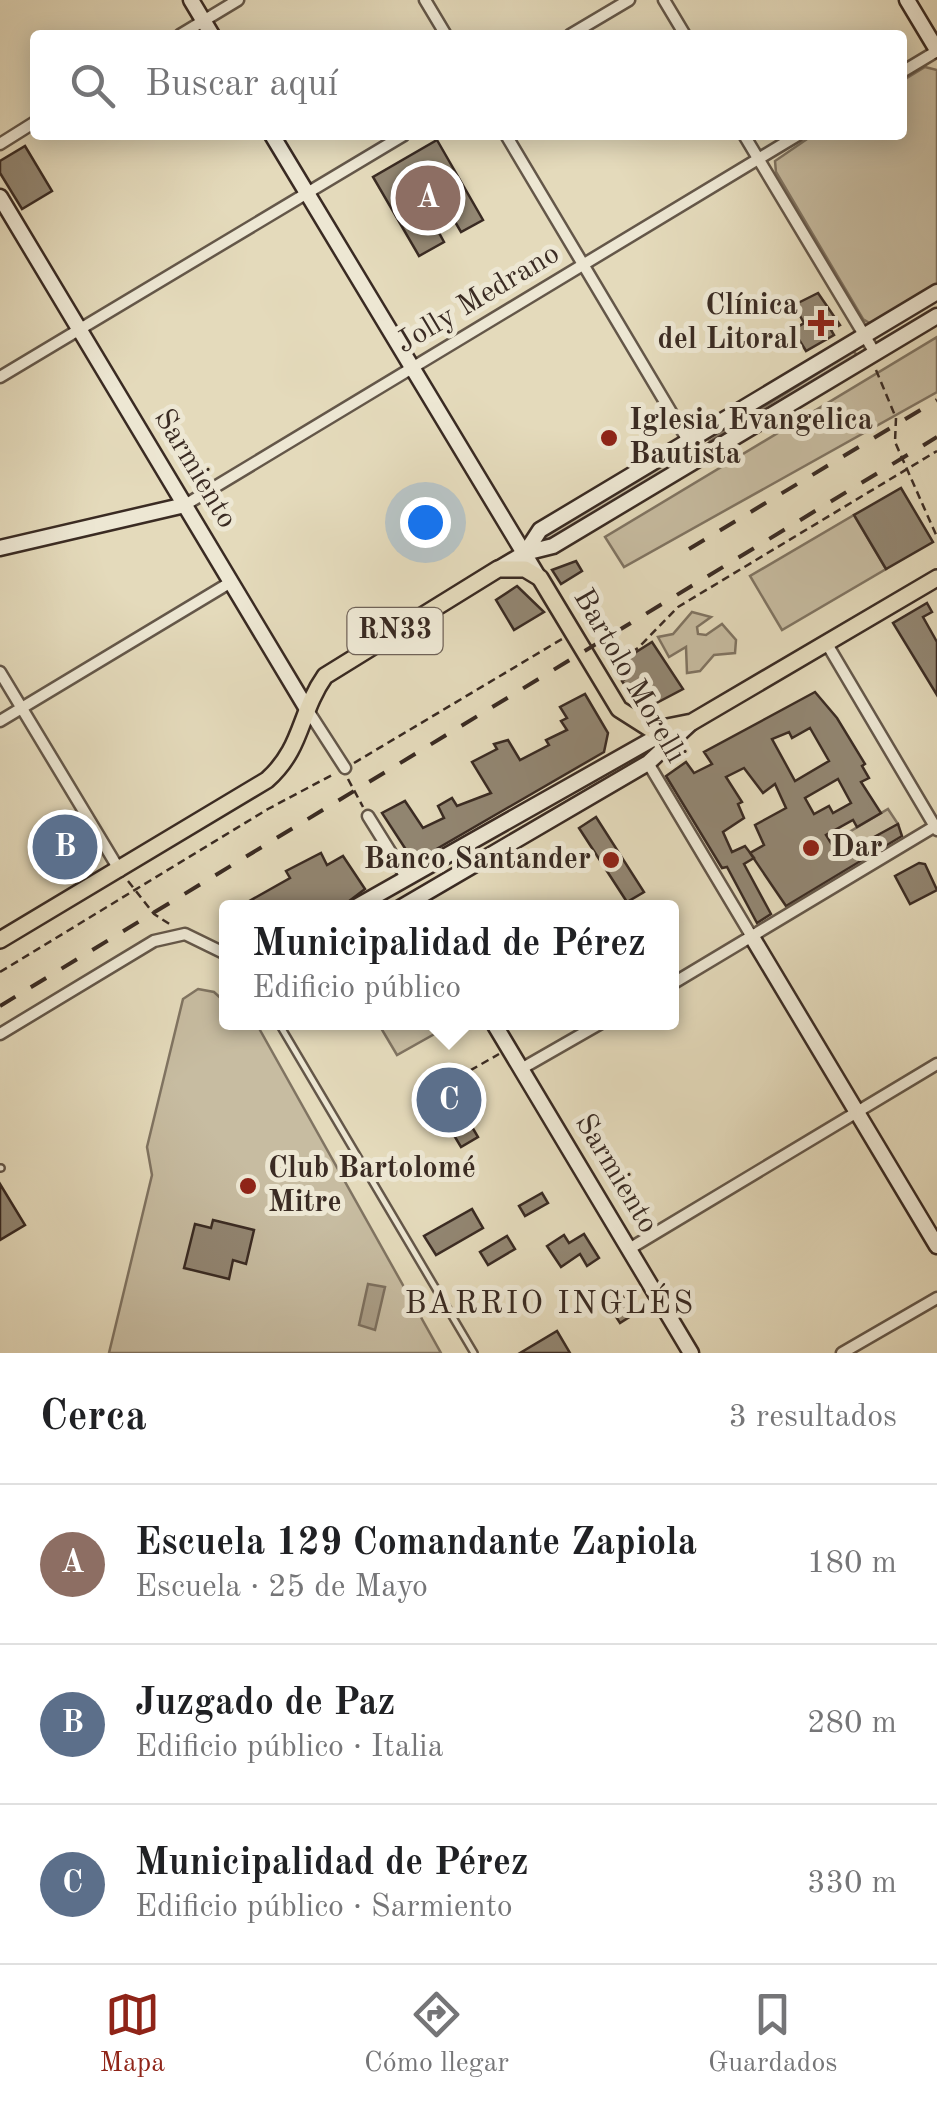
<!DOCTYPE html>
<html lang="es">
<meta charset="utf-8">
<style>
:root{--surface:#fff;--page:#f6f6f6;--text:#202124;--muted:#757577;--line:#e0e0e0;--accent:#8f2418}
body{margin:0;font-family:"Old Standard TT",serif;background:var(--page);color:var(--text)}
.you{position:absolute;left:425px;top:522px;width:35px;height:35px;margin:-25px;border:8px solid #fff;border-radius:50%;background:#1a73e8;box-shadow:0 0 0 15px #1a73e833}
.badge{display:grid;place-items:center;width:65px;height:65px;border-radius:50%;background:var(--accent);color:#fff;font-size:32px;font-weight:700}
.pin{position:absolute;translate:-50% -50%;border:5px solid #fff;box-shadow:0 2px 10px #0006}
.popup{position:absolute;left:219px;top:900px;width:460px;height:130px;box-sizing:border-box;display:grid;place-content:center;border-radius:10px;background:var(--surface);filter:drop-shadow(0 2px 8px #0005);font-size:32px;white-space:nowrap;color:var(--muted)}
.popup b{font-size:38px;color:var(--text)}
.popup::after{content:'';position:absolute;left:50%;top:100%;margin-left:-20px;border:20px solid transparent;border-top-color:var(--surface)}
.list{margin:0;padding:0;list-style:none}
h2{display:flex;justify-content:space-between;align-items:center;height:130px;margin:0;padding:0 40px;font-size:42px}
h2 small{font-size:32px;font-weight:400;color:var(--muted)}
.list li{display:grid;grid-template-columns:65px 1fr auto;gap:30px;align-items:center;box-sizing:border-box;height:160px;padding:0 40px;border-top:2px solid var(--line)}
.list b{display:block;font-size:38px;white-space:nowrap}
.list p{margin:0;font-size:32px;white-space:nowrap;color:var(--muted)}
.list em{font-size:32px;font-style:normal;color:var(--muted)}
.icon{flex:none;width:55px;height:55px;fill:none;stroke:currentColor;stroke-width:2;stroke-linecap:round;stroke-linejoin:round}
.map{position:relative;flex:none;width:937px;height:1353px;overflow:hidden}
.search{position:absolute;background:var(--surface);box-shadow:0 5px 25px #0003;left:30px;right:30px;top:30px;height:110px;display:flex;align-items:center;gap:25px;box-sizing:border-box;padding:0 35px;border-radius:10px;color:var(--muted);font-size:38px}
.sheet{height:610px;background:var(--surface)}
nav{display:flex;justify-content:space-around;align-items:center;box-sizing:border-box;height:140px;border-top:2px solid var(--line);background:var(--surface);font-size:28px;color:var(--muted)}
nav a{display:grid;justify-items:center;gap:5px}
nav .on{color:var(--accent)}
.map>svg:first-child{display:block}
.green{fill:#c7bca1;stroke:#807462;stroke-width:2.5}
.water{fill:#aa9e87;stroke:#7d705f;stroke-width:2.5}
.building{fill:#928672;stroke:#3a2b23;stroke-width:2.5;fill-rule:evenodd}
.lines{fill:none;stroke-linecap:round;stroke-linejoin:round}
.lane-casing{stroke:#645749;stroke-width:10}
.street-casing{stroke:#645749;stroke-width:15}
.secondary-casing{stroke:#3a2b23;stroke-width:19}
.primary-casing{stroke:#3a2b23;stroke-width:20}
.path{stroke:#3a2b23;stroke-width:2.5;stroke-dasharray:8 5;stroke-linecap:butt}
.lane{stroke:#ede7d3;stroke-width:5}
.street{stroke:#ede7d3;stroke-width:10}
.secondary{stroke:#ede7d3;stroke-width:14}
.primary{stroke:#e4dabb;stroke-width:15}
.rail{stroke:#3a2b23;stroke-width:4;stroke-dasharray:18 18;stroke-linecap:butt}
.poi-dot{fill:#8f2418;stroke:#ede7d3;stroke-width:4}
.labels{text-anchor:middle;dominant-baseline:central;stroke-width:10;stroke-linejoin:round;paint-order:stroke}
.shield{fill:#ede7d3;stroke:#706358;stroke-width:2.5}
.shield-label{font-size:28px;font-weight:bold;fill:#3a2b23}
.street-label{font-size:30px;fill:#3a2b23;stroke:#ede7d3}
.poi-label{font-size:30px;font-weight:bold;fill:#3a2b23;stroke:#ede7d3;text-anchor:start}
.neighbourhood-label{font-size:32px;letter-spacing:2.5px;fill:#3a2b23;stroke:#ede7d3}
</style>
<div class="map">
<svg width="937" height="1353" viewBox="0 0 937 1353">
<rect width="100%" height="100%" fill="#e4dabb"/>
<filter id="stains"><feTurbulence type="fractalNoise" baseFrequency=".002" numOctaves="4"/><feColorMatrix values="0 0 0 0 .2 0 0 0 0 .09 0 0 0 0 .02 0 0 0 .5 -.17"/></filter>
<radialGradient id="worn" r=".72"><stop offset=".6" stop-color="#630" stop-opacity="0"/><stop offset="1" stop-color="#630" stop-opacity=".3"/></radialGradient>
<g class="green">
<path d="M925,67L937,70V286L871,324L863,319L776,172L775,161L813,135H902V81Z"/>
<path d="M937,337V392L624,567L605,537Z"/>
<path d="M853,351L858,356L714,443L710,441Z"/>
<path d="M679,455L685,460L545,542V536Z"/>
<path d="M854,515L886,569L782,630L750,576Z"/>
<path d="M692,612L711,617L697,627L698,634L706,635L722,624L736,640L735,653L714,655L700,671L687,673L686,647L669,657L658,637L673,634Z"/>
<path d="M888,809L898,824L855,849L846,834Z"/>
<path d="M198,989L214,992L226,1003V1022L256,1023L441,1353H109L152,1175L147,1147L183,999Z"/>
<path d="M378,1023H454L397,1055Z"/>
</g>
<path class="water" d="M368,1284L385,1287L375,1330L359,1325Z"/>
<g class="building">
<path d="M437,140L483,220L461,232L426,172L399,187L422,226L432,220L444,242L419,256L373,177Z"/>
<path d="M25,146L52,191L22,209L0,173V161Z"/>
<path d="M818,293L840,325L831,330L834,335L806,351L793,330L804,323L794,305Z"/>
<path d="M901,488L933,542L886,569L854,515Z"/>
<path d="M576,561L582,571L561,584L552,570Z"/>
<path d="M517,586L544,612L514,630L496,600Z"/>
<path d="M927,603L932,612L923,617L937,642V695L893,623Z"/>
<path d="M652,642L683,689L647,708L639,707L622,681L631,675L622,661Z"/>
<path d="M815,692L837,718L865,764L862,766L869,778L861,782L881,813L857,827L853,820L826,835L839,856L898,824L902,836L786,906L750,853L764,845L755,825L786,808L775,784L763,793L744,768L726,777L742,802L738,804L744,818L723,832L732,852L745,846L754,858L744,864L771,914L757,923L727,867L722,868L666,776L686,762L694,773L712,764L704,752ZM810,728L829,761L795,781L772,739L789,732L792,738ZM838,779L851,803L833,813L829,806L814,814L805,798Z"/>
<path d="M585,694L608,733L604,752L414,862L382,813L405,801L423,828L444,818L438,806L452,798L457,806L491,793L472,762L497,749L494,744L508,740L520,760L549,745L546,740L567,730L561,721L567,718L560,707Z"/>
<path d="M596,817L644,892L627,902L579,828Z"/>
<path d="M321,853L327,865L343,856L365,889L340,908H237L290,878L286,871Z"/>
<path d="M919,863L925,864L937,890L910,904L895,876Z"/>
<path d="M451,1091L478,1137L461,1147L434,1102Z"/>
<path d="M0,1184L25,1225L0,1240Z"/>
<path d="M542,1193L548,1203L525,1216L519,1206Z"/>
<path d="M472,1209L483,1228L436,1255L424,1236Z"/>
<path d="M213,1220L254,1230L246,1264L233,1260L229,1279L184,1268L195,1224L211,1228Z"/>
<path d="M584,1234L599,1258L587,1266L580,1254L561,1267L547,1246L564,1235L569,1243Z"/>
<path d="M507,1236L515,1249L488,1265L480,1252Z"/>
<path d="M618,1289L634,1314L620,1323L604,1298Z"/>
<path d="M557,1331L570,1353H520Z"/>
</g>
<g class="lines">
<g class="lane-casing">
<g id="lane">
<path d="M278,1022L474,1353"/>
<path d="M0,1168H1"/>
</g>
</g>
<g class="street-casing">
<g id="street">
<path d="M425,0L446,35"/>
<path d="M664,0L685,35"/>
<path d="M180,35L238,0"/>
<path d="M570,35L629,0"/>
<path d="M902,72L937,51"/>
<path d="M506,135L699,459"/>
<path d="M744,135L875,353"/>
<path d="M0,144L35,122"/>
<path d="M0,377L404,135"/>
<path d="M185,505L798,135"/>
<path d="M827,644L937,830"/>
<path d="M0,672L120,871"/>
<path d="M307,709L345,768"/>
<path d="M0,721L231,582"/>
<path d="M648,763L752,937"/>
<path d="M368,816L406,877"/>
<path d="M672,984L937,825"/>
<path d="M0,1034L154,941L185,934L226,954"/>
<path d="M521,1069L603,1022"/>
<path d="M629,1249L937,1064"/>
<path d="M842,1353L937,1298"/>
</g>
</g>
<g class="secondary-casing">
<g id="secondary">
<path d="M191,0L212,35"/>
<path d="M907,0L937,50"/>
<path d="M272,135L539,578"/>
<path d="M0,197L307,709"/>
<path d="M0,548L185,505"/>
<path d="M525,553L540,530L937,292"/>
<path d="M498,569L525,553L553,546L937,316"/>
<path d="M354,908L667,731"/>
<path d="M400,908L648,763L692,722"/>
<path d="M752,937L937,1246"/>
<path d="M493,1022L691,1353"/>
</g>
</g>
<g class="primary-casing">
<path id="primary" d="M0,940L267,780C303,748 299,713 325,676L498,569H525L540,578L619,709L652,730L692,722L937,578"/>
</g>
<g class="path">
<path d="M876,370L896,418L895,442L937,537"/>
<path d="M609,666L638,648L678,607L937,451"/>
<path d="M354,763L562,639"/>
<path d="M348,779L363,807"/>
<path d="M128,881L154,914L171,925"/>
<path d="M0,972L268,809L334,774"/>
<path d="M453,1088L457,1078L499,1054"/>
</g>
<use href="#lane" class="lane"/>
<use href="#street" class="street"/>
<use href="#secondary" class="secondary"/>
<use href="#primary" class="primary"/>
<g class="rail">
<path d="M689,549L937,400"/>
<path d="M0,1006L937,437"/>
</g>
</g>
<g class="poi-dot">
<path d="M816 308h10v10h10v10h-10v10h-10v-10h-10v-10h10z"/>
<circle cx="609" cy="438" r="10"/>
<circle cx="811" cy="848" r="10"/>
<circle cx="611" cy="860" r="10"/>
<circle cx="248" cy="1186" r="10"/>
</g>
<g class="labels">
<rect class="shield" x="347.5" y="608" width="95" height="46" rx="8"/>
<g class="shield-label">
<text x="395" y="631">RN33</text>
</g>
<g class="street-label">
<text transform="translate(478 299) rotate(-31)">Jolly Medrano</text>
<text transform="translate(195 469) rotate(59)">Sarmiento</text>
<text transform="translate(629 676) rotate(60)">Bartolo Morelli</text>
<text transform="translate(616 1174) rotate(59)">Sarmiento</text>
</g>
<g class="poi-label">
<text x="798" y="306" text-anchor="end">Clínica<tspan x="798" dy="34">del Litoral</tspan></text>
<text x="629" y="421">Iglesia Evangelica<tspan x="629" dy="34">Bautista</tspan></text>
<text x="831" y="848">Dar</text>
<text x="591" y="860" text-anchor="end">Banco Santander</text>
<text x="268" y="1169">Club Bartolomé<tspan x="268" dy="34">Mitre</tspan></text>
</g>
<g class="neighbourhood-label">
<text x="550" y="1305">BARRIO INGLÉS</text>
</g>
</g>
<rect width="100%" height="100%" filter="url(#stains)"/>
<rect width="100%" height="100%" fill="url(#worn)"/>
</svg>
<div class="you"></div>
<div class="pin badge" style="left:428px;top:198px;background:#8d6e63">A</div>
<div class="pin badge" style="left:65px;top:847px;background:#5c6f8a">B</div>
<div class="pin badge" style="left:449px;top:1100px;background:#5c6f8a">C</div>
<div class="popup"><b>Municipalidad de Pérez</b>Edificio público</div>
<div class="search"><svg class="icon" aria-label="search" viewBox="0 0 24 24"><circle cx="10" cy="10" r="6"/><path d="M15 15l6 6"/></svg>Buscar aquí</div>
</div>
<section class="sheet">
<h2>Cerca<small>3 resultados</small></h2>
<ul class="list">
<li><span class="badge" style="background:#8d6e63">A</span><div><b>Escuela 129 Comandante Zapiola</b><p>Escuela · 25 de Mayo</p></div><em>180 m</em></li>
<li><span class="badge" style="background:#5c6f8a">B</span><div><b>Juzgado de Paz</b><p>Edificio público · Italia</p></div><em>280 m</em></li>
<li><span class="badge" style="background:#5c6f8a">C</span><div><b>Municipalidad de Pérez</b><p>Edificio público · Sarmiento</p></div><em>330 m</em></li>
</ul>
</section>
<nav>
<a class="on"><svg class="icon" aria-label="map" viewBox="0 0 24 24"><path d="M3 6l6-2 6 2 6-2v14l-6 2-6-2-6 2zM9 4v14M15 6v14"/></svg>Mapa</a>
<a><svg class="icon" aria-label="directions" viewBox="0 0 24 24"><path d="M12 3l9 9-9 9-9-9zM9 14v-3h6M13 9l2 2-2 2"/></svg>Cómo llegar</a>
<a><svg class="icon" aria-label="saved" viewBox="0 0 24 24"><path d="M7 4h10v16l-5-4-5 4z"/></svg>Guardados</a>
</nav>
